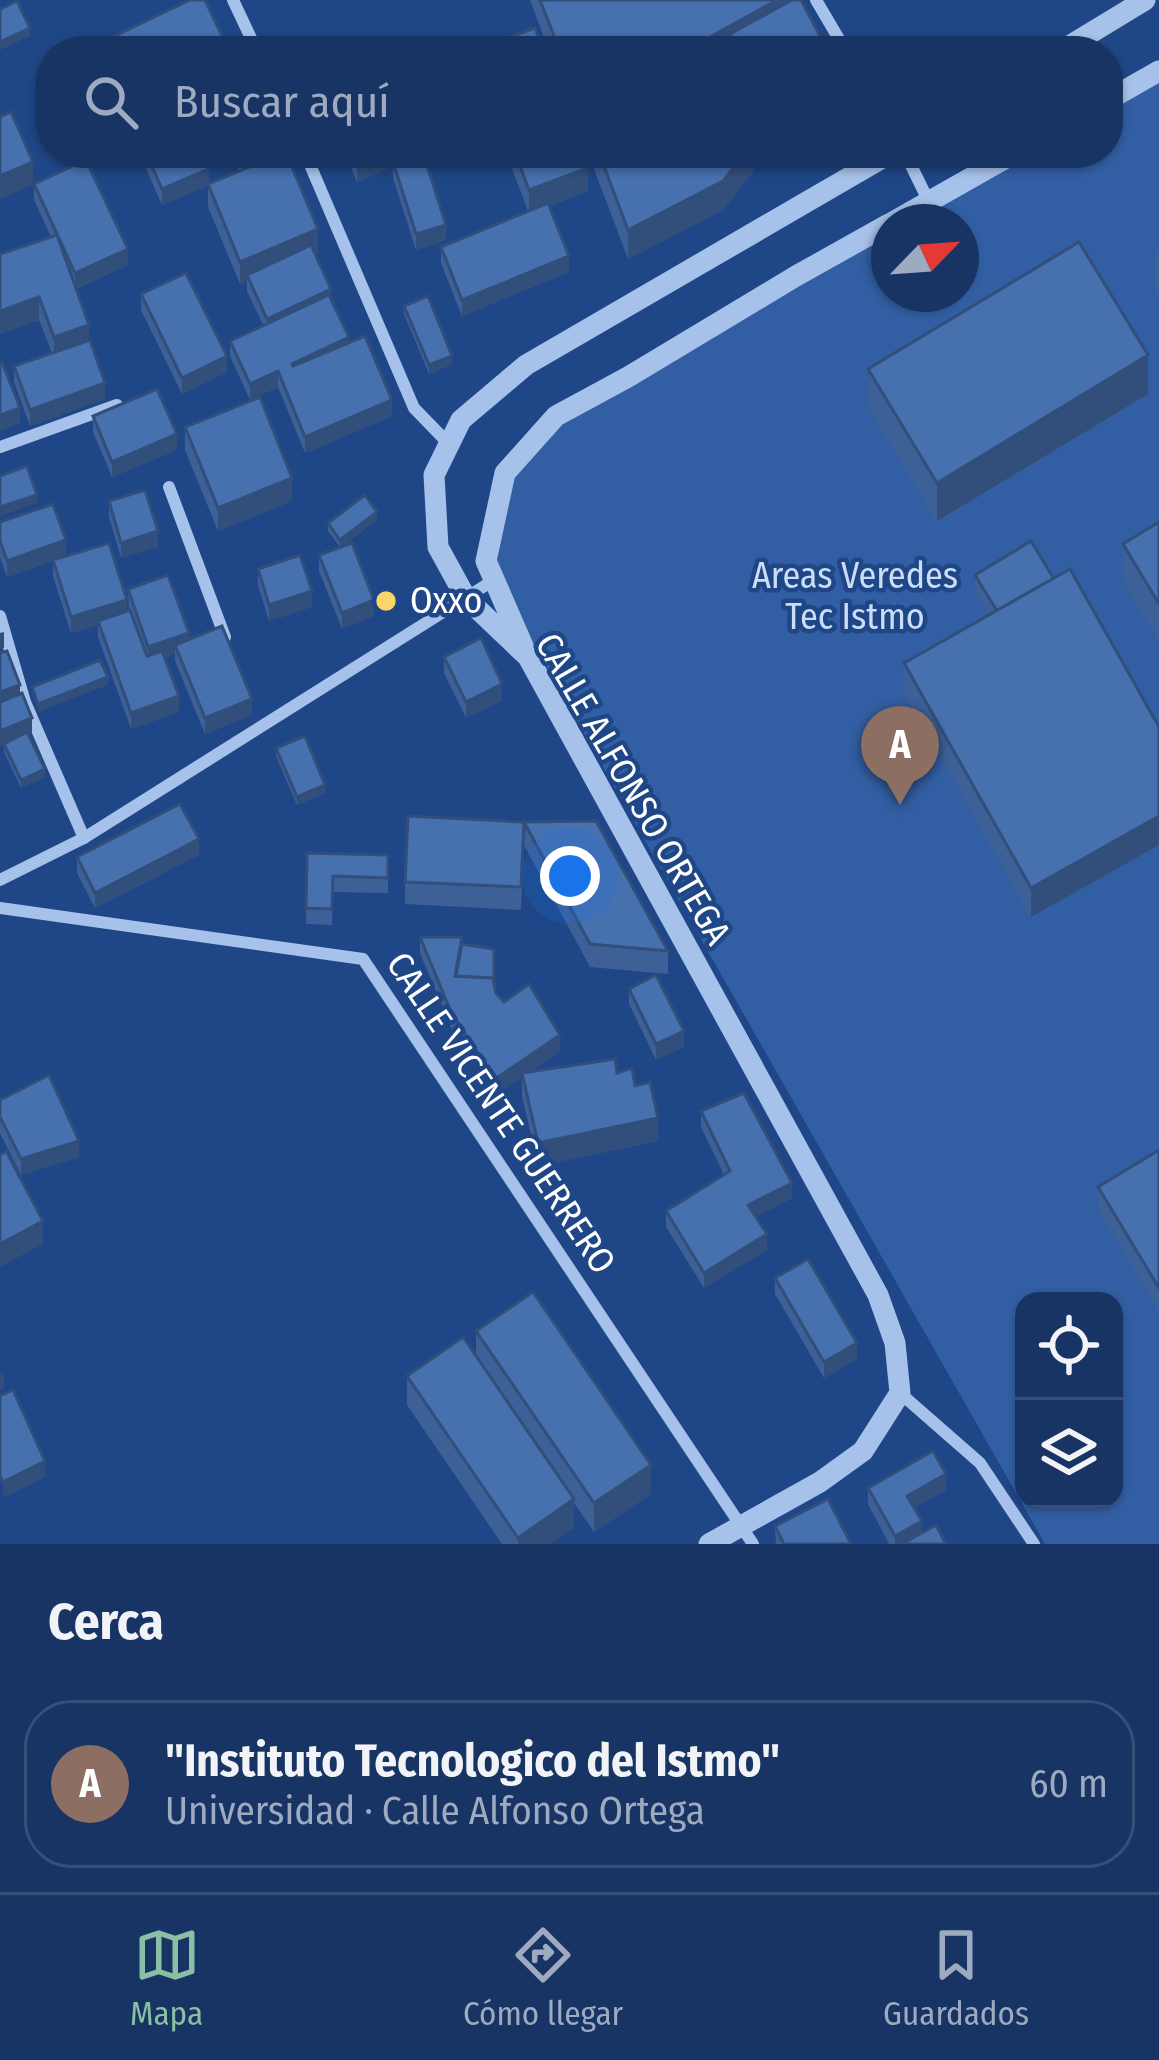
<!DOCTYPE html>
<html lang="es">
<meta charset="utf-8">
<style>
:root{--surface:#173464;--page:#203c6a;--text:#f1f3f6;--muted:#9eaabf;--line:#364f78;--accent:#8abfa5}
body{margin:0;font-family:"Fira Sans Condensed",sans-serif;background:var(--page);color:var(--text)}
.controls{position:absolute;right:36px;bottom:36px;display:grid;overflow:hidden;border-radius:24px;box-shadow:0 3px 9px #0004}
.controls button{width:108px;height:108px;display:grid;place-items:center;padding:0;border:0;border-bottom:3px solid var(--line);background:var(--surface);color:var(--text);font:60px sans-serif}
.compass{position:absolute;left:871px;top:204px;width:108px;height:108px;border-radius:50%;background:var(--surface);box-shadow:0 3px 9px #0004;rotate:65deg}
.you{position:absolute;left:570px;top:876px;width:42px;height:42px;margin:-30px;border:9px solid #fff;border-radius:50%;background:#1a73e8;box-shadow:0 0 0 18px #1a73e833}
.badge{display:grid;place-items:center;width:78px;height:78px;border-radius:50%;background:var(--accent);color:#fff;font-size:39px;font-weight:700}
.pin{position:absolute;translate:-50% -99px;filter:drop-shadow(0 3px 6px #0008)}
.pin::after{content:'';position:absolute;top:63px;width:42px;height:36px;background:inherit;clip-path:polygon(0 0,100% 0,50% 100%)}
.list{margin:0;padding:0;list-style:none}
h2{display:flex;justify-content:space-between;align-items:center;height:156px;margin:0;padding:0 48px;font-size:51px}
h2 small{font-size:39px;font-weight:400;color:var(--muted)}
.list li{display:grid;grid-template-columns:78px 1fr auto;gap:36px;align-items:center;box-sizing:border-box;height:168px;margin:0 24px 24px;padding:0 24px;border:3px solid var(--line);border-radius:48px}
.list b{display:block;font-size:45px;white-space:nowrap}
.list p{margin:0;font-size:39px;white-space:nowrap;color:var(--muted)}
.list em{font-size:39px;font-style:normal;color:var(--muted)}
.icon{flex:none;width:66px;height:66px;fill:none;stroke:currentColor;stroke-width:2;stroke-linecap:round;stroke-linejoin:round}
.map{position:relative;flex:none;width:1159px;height:1544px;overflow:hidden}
.search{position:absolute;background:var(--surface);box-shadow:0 3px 9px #0004;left:36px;right:36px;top:36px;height:132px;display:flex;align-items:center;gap:30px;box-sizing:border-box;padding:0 42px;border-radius:48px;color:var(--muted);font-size:45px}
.sheet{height:348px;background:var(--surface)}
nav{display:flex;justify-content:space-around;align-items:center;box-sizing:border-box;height:168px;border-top:3px solid var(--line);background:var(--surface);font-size:33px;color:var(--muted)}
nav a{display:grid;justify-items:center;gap:6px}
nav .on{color:var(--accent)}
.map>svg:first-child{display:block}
.green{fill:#325fa3;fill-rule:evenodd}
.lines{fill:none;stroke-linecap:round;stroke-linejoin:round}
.minor{stroke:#a7c2ea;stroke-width:12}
.tertiary{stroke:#a7c2ea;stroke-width:21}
.wall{fill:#3d6096}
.shaded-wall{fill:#324e7a}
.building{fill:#4770ae;stroke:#324e7a;stroke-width:3}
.poi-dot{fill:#f9d667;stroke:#1f4686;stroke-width:4.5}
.labels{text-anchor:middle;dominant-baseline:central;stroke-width:9;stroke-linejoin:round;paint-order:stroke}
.park-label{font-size:36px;fill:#ccddf8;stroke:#1f4686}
.poi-label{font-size:36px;fill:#fff;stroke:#1f4686;text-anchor:start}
.street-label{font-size:36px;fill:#fff;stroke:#1f4686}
</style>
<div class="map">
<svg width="1159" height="1544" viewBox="0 0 1159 1544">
<rect width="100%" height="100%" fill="#1f4686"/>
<path class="green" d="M1159,73V1544H1045L486,561L505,473L556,416L889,227V294H961V222H897L1018,153H1108V102ZM1024,1301H1114V1499H1024Z"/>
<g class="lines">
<g class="minor">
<path d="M233,0L257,51"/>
<path d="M816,0L846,51"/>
<path d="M305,153L414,408L449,444"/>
<path d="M905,153L929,202"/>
<path d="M0,447L117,405"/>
<path d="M169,487L225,637"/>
<path d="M0,616L25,702L84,838"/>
<path d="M0,880L84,838L494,580"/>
<path d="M0,908L363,959L753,1544"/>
<path d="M900,1393L980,1463L1034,1544"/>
</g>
<g class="tertiary">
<path d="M1061,51L1145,0"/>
<path d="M1108,100L1159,71"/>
<path d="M893,222L1015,153"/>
<path d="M523,646L486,561L505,473L556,416L628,377L796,276L889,224"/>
<path d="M709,1544L820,1482L863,1451L900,1393L895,1343L878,1295L528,657L466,598L438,547L434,475L461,420L526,365L891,153"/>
</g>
</g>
<g class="wall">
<path d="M530,0H801L828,51H549Z"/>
<path d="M139,153H202L209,184L239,171L231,153H288L318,252L314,254L331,299L349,343L392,416L305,453L278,387L250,400L230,356V341L263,325L247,291V282L240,284L208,207V185L162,205Z"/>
<path d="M345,153H416L446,240L416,250L393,178V166L357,182Z"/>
<path d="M506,153H582L588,191L549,206L569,272L462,316L441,263V247L528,211Z"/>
<path d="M588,153H754V170L723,210L628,259Z"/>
<path d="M785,153H835L818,164L787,157Z"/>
<path d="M34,184L128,265L76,289L105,399L30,426L14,382V366L52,353L39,320L0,334V254L51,237L34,200Z"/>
<path d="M1159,250V298L1155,291V253Z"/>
<path d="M141,294L227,372L182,394L141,310Z"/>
<path d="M404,306L452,364L429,374L404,314Z"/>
<path d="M868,369L1148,394L937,521L868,407Z"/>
<path d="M93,416L177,450L112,477L93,432Z"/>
<path d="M185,427L292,501L218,531L185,450Z"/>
<path d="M109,501L158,547L121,558L109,517Z"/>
<path d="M377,520L341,547L374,616L342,629L319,571V555L340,547L328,531V523Z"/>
<path d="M0,522L66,556L127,611L129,610L128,589L189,639L252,715L205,734L175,661V654L165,657L179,712L131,729L98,637V625L71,633L53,576V561L7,577L0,557Z"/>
<path d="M1159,522V642L1123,582V544Z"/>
<path d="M258,569L312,607L269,621L258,585Z"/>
<path d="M975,575L1054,579L1031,917L904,692V663L990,615L975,591Z"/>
<path d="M0,653L20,694L32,733L28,735L45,777L21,788L4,752V745L0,746Z"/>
<path d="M444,657L502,700L466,718L444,673Z"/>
<path d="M276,748L325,793L297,805L276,756Z"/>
<path d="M524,822L668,951V974L590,967L524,845L521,910L405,904V882Z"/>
<path d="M307,853L388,855V893L333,892L332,925L306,924Z"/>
<path d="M199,855L95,908L77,873V857Z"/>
<path d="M420,937L462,944L494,979L496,993L504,1002L560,1051L529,1072L617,1073L635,1086L658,1141L538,1166L522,1096V1077L495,1095L451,1028L420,953Z"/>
<path d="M629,989L684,1047L656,1060L629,1004Z"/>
<path d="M0,1100L79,1157L21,1175L0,1133Z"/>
<path d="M701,1111L792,1198L756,1217L767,1250L704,1288L666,1227V1211L724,1175L701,1127Z"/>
<path d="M1159,1150V1311L1098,1210V1187Z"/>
<path d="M775,1278L857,1359L824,1378L775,1294Z"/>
<path d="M476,1331L651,1494L594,1532L574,1503V1528L551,1544H502L407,1405V1376L476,1356Z"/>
<path d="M868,1488L946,1490L914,1508L922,1533L946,1544H889L868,1504Z"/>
<path d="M775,1526L851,1544H776Z"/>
</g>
<g class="shaded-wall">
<path d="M777,0H797L730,34V51H699V43Z"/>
<path d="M30,28V36L0,50V42Z"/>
<path d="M225,42V51H207Z"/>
<path d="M260,153H288V157L242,177V161Z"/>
<path d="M387,153H416V157L357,182V166Z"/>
<path d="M745,153H754V170L723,210L628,259V230Z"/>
<path d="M818,153H835L818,164Z"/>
<path d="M33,162V185L0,199V176Z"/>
<path d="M588,168V191L529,213V190Z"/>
<path d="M209,169V185L162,205V189Z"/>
<path d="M446,225V240L416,250V234Z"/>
<path d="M318,229V252L249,281L247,275V282L240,284V262Z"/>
<path d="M128,249V265L75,289V273Z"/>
<path d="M569,256V272L462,316V300Z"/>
<path d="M331,289V305L267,335V319Z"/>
<path d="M39,297V320L0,334V311Z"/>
<path d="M89,325V348L54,360V337Z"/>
<path d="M349,337V353L292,380V364Z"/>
<path d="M1148,355V394L937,521V483Z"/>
<path d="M227,356V372L182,394V378Z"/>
<path d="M452,356V364L429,374V365Z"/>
<path d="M278,371V387L250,400V384Z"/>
<path d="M105,383V399L30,426V410Z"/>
<path d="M392,400V416L305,453V437Z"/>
<path d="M20,408V423L0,431V415Z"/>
<path d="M177,434V450L112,477V462Z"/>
<path d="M292,478V501L218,531V508Z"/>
<path d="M37,495V503L0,516V507Z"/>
<path d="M377,512V520L340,548V540Z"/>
<path d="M158,531V547L121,558V543Z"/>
<path d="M66,540V556L7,577V561Z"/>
<path d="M312,591V607L269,621V605Z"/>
<path d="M127,600V616L71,633V617Z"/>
<path d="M374,600V616L342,629V613Z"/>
<path d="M4,632V648L0,649V633Z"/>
<path d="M189,633V649L175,645V654L148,663V647Z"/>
<path d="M108,677V685L38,712V704Z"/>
<path d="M502,684V700L466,718V702Z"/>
<path d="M20,685V700L0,708V692Z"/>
<path d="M179,696V712L131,729V713Z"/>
<path d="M252,699V715L205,734V718Z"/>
<path d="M32,718V733L0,746V731Z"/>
<path d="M45,769V777L21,788V780Z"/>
<path d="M325,785V793L297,805V797Z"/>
<path d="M1159,816V845L1031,917V888Z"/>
<path d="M199,839V855L95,908V893Z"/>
<path d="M684,1031V1047L656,1060V1044Z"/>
<path d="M560,1035V1051L495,1095V1079Z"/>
<path d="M658,1118V1141L538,1166V1143Z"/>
<path d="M79,1141V1157L21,1175V1159Z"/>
<path d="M792,1183V1198L748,1221V1205Z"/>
<path d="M43,1221V1244L0,1267V1244Z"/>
<path d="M767,1234V1250L704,1288V1273Z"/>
<path d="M857,1343V1359L824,1378V1362Z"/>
<path d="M4,1373V1389L0,1391V1375Z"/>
<path d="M45,1461V1477L3,1498V1482Z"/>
<path d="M651,1465V1494L594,1532V1503Z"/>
<path d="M946,1474V1490L907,1512V1496Z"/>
<path d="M574,1499V1528L551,1544H518V1538Z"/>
<path d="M922,1521V1537L909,1544H895V1536Z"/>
</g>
<g class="building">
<path d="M190,0H205L225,42L207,51H102L98,44Z"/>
<path d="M540,0H777L699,43L704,51H560Z"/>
<path d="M792,0H801L828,51H739L730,34Z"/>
<path d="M17,1L30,28L0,42V9Z"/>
<path d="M535,28L544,51H477L476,49Z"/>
<path d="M82,38L87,51H51Z"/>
<path d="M250,45L252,51H236Z"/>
<path d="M11,112L33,162L0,176V117Z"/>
<path d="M146,153H202L209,169L162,189Z"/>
<path d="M238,153H260L242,161Z"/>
<path d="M283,153H286L318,229L240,262L208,184Z"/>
<path d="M352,153H387L357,166Z"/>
<path d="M423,153L446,225L416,234L393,162Z"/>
<path d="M515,153H582L588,168L529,190Z"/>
<path d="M599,153H745L723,181L628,230Z"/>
<path d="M86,160L128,249L75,273L34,184Z"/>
<path d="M548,203L569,256L462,300L441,247Z"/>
<path d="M57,235L89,325L54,337L39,297L0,311V254Z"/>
<path d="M1079,242L1148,355L937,483L868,369Z"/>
<path d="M311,245L331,289L267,319L247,275Z"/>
<path d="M186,273L227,356L182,378L141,294Z"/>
<path d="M329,295L349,337L292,364L293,366L365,336L392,400L305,437L278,371L250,384L230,341Z"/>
<path d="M428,296L452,356L429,365L404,306Z"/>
<path d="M90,340L105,383L30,410L14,366Z"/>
<path d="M2,362L20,408L0,415V363Z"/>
<path d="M157,389L177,434L112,462L93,416Z"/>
<path d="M260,397L292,478L218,508L185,427Z"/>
<path d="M27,466L37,495L0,507V476Z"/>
<path d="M145,490L158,531L121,543L109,501Z"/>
<path d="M365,495L377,512L340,540L328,523Z"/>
<path d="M53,504L66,540L7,561L0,541V522Z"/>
<path d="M1159,522V604L1123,544Z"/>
<path d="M1031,541L1054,579L997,611L975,575Z"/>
<path d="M109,543L127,600L71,617L53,560Z"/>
<path d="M352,543L374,600L342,613L319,555Z"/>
<path d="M300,555L312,591L269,605L258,569Z"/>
<path d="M1070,569L1159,727V816L1031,888L904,663Z"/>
<path d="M168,575L189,633L148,647L128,589Z"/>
<path d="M130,610L147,656L162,651L179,696L131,713L98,621Z"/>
<path d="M222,626L252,699L205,718L175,645Z"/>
<path d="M481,638L502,684L466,702L444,657Z"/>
<path d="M7,651L20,685L0,692V653Z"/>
<path d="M100,660L108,677L38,704L32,687Z"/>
<path d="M22,693L32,718L0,731V702Z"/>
<path d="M27,732L45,769L21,780L4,744Z"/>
<path d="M305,736L325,785L297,797L276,748Z"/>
<path d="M180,804L199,839L95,893L77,857Z"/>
<path d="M408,816L524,822L596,821L668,951L590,944L524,822L521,887L405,882Z"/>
<path d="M307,853L388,855V878L333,876L332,909L306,908Z"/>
<path d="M420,937H462L455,976L493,978L496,993L504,1002L529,984L560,1035L495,1079L451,1012Z"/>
<path d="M462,944L494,949V978L456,976Z"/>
<path d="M656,975L684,1031L656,1044L629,989Z"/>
<path d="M615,1059L617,1073L632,1068L635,1086L650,1082L658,1118L538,1143L522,1073Z"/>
<path d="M49,1075L79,1141L21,1159L0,1117V1100Z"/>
<path d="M744,1093L792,1183L748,1205L767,1234L704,1273L666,1211L730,1171L701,1111Z"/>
<path d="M1159,1150V1288L1098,1187Z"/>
<path d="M6,1151L43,1221L0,1244V1155Z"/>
<path d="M808,1259L857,1343L824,1362L775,1278Z"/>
<path d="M533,1292L651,1465L594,1503L476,1331Z"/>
<path d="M463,1337L574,1499L518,1538L407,1376Z"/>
<path d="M13,1390L45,1461L3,1482L0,1476V1396Z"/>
<path d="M933,1451L946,1474L907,1496L922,1521L895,1536L868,1488Z"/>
<path d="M828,1499L851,1544H784L775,1526Z"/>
<path d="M936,1525L946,1544H902Z"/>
</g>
<circle class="poi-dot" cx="386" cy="601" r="12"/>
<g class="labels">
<g class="park-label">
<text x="855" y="576">Areas Veredes<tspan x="855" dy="41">Tec Istmo</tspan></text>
</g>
<g class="poi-label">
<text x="410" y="601">Oxxo</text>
</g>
<g class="street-label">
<text transform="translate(633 789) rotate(60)">CALLE ALFONSO ORTEGA</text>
<text transform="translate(501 1113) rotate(56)">CALLE VICENTE GUERRERO</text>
</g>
</g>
</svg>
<div class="controls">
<button><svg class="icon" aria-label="locate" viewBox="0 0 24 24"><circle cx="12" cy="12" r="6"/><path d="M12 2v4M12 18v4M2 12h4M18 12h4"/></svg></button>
<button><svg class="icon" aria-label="layers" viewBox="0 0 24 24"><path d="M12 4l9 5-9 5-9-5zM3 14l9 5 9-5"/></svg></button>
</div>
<svg class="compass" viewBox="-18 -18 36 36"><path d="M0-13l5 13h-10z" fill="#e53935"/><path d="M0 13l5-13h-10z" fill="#9eaabf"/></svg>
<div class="you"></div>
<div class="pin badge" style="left:900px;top:805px;background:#8d6e63">A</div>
<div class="search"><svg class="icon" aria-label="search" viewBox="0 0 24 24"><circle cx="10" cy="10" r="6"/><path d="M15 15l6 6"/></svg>Buscar aquí</div>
</div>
<section class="sheet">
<h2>Cerca<small></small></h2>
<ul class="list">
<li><span class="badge" style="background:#8d6e63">A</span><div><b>&quot;Instituto Tecnologico del Istmo&quot;</b><p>Universidad · Calle Alfonso Ortega</p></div><em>60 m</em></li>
</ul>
</section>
<nav>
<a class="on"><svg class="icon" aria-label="map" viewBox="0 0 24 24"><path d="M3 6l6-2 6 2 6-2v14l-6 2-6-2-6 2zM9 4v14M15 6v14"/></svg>Mapa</a>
<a><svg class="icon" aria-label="directions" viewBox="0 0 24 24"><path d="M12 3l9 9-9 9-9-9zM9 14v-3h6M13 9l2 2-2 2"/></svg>Cómo llegar</a>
<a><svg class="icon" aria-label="saved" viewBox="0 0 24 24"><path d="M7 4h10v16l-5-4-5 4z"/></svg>Guardados</a>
</nav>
